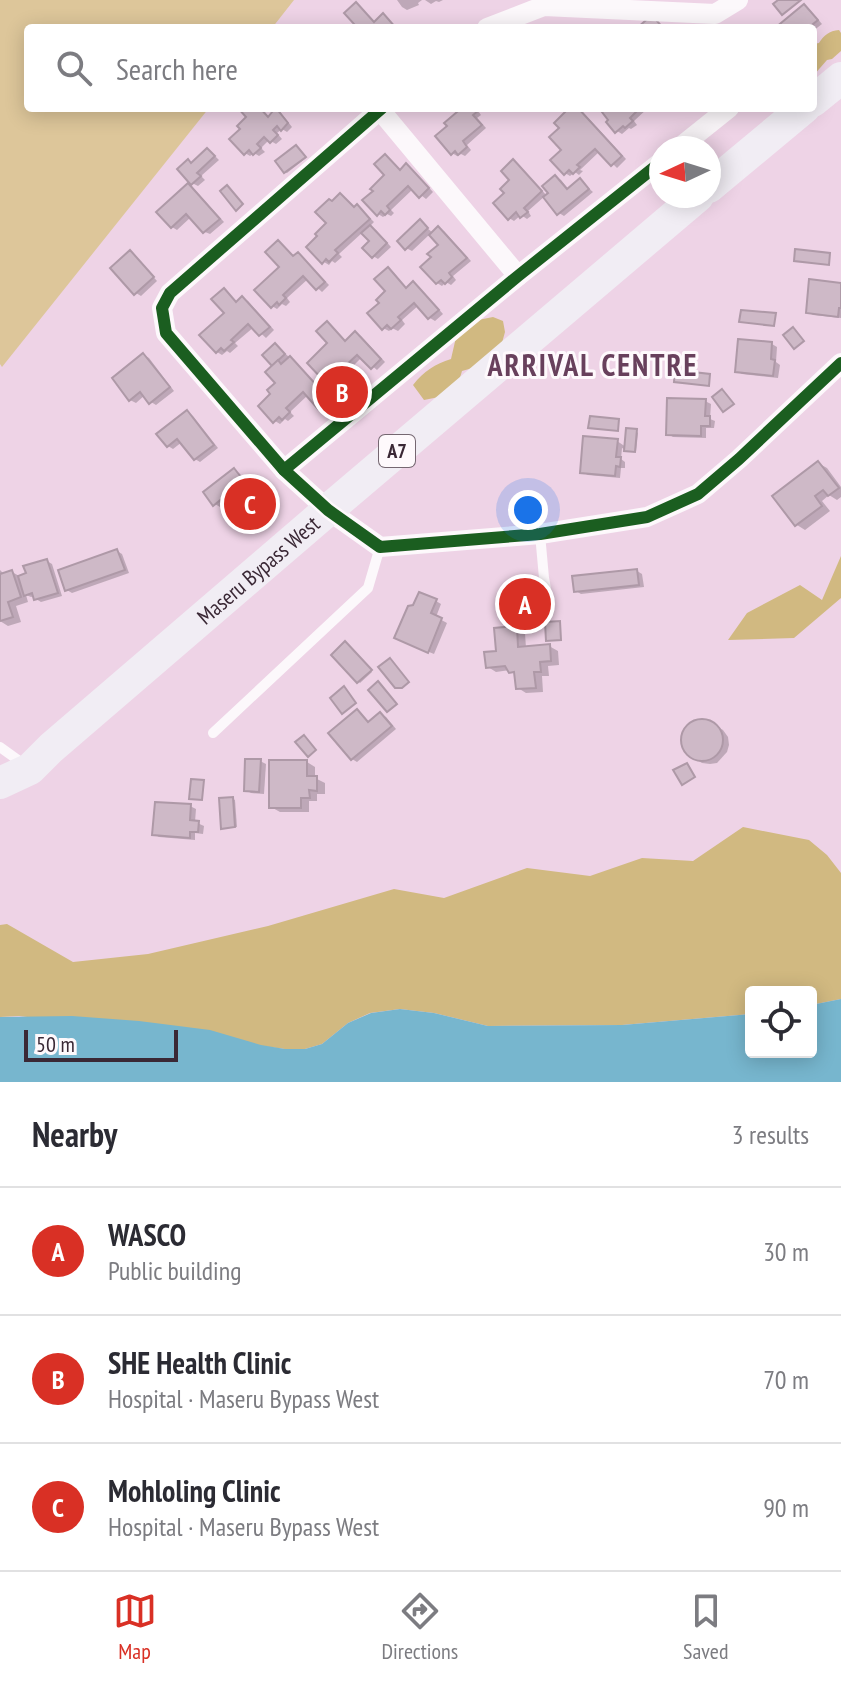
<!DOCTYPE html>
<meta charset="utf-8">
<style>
:root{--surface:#fff;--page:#f2f2f3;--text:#2b2b33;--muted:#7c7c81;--line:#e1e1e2;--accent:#d93025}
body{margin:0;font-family:"PT Sans Narrow",sans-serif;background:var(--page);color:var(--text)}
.controls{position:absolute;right:24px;bottom:24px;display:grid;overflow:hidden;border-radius:8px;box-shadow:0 4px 20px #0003}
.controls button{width:72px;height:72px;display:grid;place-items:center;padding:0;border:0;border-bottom:2px solid var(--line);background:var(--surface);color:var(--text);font:40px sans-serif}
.compass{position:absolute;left:649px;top:136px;width:72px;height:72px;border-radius:50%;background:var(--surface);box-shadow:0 4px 20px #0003;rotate:266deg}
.scale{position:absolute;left:24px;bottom:20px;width:154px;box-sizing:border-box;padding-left:8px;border:4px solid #3a2835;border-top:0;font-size:22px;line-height:28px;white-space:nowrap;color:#3a2835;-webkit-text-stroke:6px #fef9fc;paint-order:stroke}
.you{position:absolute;left:528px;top:510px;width:28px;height:28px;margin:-20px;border:6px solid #fff;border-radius:50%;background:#1a73e8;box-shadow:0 0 0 12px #1a73e833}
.badge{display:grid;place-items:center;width:52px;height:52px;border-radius:50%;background:var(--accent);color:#fff;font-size:26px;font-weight:700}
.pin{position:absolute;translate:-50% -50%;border:4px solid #fff;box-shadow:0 2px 8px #0006}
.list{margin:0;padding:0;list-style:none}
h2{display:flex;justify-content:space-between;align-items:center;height:104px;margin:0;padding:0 32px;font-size:34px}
h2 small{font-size:26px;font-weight:400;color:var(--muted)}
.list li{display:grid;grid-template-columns:52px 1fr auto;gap:24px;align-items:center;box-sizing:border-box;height:128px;padding:0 32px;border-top:2px solid var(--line)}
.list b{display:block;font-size:30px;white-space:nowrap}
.list p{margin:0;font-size:26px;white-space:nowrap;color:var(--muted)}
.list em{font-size:26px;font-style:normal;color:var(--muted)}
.icon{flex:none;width:44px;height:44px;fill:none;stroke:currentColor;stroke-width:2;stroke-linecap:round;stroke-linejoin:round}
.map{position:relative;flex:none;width:841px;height:1082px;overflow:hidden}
.search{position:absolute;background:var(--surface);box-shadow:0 4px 20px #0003;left:24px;right:24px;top:24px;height:88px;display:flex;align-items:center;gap:20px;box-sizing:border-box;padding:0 28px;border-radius:8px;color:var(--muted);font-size:30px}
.sheet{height:488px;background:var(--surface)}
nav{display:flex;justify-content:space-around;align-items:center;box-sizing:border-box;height:112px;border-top:2px solid var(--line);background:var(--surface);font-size:22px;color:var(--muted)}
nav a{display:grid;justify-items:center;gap:4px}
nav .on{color:var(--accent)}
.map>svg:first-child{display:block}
.green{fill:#ddc69a}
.forest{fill:#d1b981}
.water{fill:#77b6ce}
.shadow{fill:#0003}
.building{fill:#ceb9c7;stroke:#ae99a7;stroke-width:2}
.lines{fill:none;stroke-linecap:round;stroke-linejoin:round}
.lane{stroke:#fcf8fb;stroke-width:10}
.street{stroke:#fcf8fb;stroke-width:20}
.primary{stroke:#f1edf4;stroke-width:32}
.cycleway-casing{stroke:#fef9fc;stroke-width:17}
.cycleway{stroke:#1b5e20;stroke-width:12}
.labels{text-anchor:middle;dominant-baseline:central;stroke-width:6;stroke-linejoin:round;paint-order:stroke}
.shield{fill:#fef9fc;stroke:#756771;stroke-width:2}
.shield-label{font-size:20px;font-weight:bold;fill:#3a2835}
.street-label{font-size:22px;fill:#3a2835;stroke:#fef9fc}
.district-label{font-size:30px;font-weight:bold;letter-spacing:2px;fill:#68405c;stroke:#fef9fc}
</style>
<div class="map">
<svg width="841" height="1082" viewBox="0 0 841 1082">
<rect width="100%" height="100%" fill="#eed3e6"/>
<path class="green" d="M0,0H294L272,28H28V108H209L2,367L0,364Z"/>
<g class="forest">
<path d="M839,30L841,33V51L832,59L827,60L813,76V44L819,43C824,35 829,31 839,30Z"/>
<path d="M493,317L503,321L505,332L497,361L462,371L457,388L444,396L424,400L413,385C424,371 435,364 451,359L457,333L468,322Z"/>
<path d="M841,556V598L794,638L728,640L747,613L800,585L822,600Z"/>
<path d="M743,827L809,840L827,855L841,873V999L811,1005V992H751V1014L622,1025L488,1026L434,1013L400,1009L370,1013L348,1023L322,1044L305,1049H285L19,1016L0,1017V925L7,924L73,962L148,954L268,926L394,889L444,898L527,868L590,876L642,858L693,861Z"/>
</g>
<path class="water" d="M841,999V1082H0V1017L72,1016L139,1021L210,1030L261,1045L285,1049H305L322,1044L348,1023L371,1013L400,1009L434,1013L488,1026L622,1025L751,1014V1052H811V1005Z"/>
<g class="shadow">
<path d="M397,0H422L418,3L419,5L407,10L402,7Z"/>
<path d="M425,0H443L439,2L436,1L431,4Z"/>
<path d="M804,6L809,9L822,24L813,31V28H778Z"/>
<path d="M241,108H261L270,118L275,112L271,108H277L292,127L287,132L282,129L277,133L282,139L276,144L269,140L261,148L265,152L259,156L254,153L250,156L245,153L249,117Z"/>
<path d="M456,108H476L481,115L477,118L486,128L467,145L471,150L465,156L461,154L457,156L452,153L460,112Z"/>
<path d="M572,108L580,109L626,159L617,168L600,151L580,170L583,171L579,175L575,172L570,176L565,173L564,150Z"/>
<path d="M609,108H648L634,121L637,125L631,129L629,128L622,134L617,131Z"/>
<path d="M298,148L306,158L287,173L285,172Z"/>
<path d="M213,154L219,160L201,176L205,180L198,186L192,183V164Z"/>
<path d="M385,156L401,171L407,166L412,169L433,192L426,199L413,189L391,210L394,213L391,216L387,214L383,217L378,214L387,175Z"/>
<path d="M514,162L519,165L547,196L556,177L561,180L569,190L580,181L593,192L564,216L559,213L545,196L528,211L531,216L527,219L521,215L514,221L509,218L507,193L512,180Z"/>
<path d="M188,185L193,188L224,222L210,234L205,232L191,217L177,230L172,227Z"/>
<path d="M355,209L362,210L374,222L369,227L376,230L391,247L378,259L373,256L372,241L363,232L339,254L342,257L335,263L332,261L329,265L324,262Z"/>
<path d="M420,222L433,233L438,228L444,231L471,261L453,276L456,280L451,285L446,282L442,286L437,283L434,258L440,245L430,234L412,251L406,248Z"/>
<path d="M279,242L295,258H303L329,285L322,292L308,279L287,298L290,302L286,306L282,304L277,309L272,306L282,267Z"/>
<path d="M130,253L135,256L157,281L141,296L136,293Z"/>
<path d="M388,269L393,272L407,289L413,284L419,287L443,314L435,321L430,318L419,305L402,320L405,324L398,331L392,328L389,331L383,328L382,303L387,292Z"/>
<path d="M841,285V318L813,315L808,312Z"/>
<path d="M224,290L238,303L243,298L248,301L274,330L266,338L254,327L235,343L238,346L230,353L227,351L222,355L217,352L227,313Z"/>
<path d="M327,323L347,342L356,333L361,336L385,362L377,370L362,357L350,369L345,366L339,372L342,375L337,380L333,378L329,381L324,378L330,343Z"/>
<path d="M772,344L777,347L776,362L780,365L778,378L742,374L737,371Z"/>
<path d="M275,345L295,362L333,402L325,410L308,395L290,412L294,416L288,421L285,419L280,424L275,421L273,394L278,383L275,366Z"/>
<path d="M144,355L149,358L174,391L156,405L151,402L145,395L136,403L130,400Z"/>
<path d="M705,401L711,404L710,419L715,421L714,428H706V438L673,437L668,434Z"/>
<path d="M188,412L193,416L218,448L200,462L195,459L182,442L173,449L168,446Z"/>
<path d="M636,431L638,433L636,452L628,451L622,448L621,459L625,462V468H621L620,478L588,475L582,472L617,441L626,447Z"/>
<path d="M818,463L827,468L841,487V497L837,500L829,495L822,501L830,511L805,530L797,525L775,496Z"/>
<path d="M235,471L240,474L265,506L247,520L242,517L229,500L220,507L215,504Z"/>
<path d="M117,551L122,554L129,573L72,593L67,590Z"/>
<path d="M47,561L52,564L62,596L41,602L36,599L35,596L31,597L26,595L28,602L16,606L21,622L8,626L0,621V570L5,575L12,572L21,577Z"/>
<path d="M637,571L642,574L644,587L581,594L576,591Z"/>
<path d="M436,601L441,604L436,617L447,623L434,654L402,641Z"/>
<path d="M516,628L525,633L526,648L549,646L558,651L559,665L548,666L549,676H542L543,692L526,693L518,688L517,675L510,670L496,672L488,667Z"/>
<path d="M347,645L372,672L360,683L334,655Z"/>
<path d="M357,711L370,723L380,714L386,717L396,729L357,762L352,759Z"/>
<path d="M702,721L716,726L723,730L728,737L729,745L727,752L717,763L710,764L702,763L689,755L685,749L683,741L684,733L688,727L695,722Z"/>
<path d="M260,761L266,764L264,794L251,793L246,790Z"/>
<path d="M307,762L315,767V778L325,783V794H317V801H309V812H280L271,807Z"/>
<path d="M233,799L235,800L237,827L225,828L223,827Z"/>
<path d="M190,806L196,809L195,822L204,826L203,834L195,833V840L159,837L154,834Z"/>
</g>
<g class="building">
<path d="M778,0H801L782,15L773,4Z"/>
<path d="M356,2L374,22L383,13L396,28H351L355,25L344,13Z"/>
<path d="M804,4L818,20L808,28H775Z"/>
<path d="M652,15L663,28H637Z"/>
<path d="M238,108H260L268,117L272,112L269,108H276L288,123L281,131L277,126L273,130L278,135L270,143L264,137L257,144L261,148L253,155L249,150L244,155L229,139L240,129L237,126L246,117Z"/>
<path d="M453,108H475L478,111L473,115L482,125L463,141L467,147L458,155L455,151L451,155L435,136L447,126L444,123L457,112Z"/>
<path d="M569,108H578L622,156L611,166L595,149L577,165L580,167L573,174L569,170L564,175L550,160L561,150L549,137L559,128L554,123Z"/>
<path d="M606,108H640L630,118L633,121L625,128L623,126L615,133L606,122L608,120L602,112Z"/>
<path d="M296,145L306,157L284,173L275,161Z"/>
<path d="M207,148L215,156L197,173L201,176L191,185L177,169L188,159L191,163Z"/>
<path d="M385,154L400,170L406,163L429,188L419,198L408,186L387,206L390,210L385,215L381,211L377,216L362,200L373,191L370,189L384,175L374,164Z"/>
<path d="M513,159L542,191L524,208L528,212L520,218L516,212L508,220L493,203L504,193L500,189L509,180L501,171Z"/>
<path d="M555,175L567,189L580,178L589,189L557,215L543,197L548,193L542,186Z"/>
<path d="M188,183L220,219L203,233L186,214L171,228L156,212Z"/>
<path d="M227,185L243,204L236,211L220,191Z"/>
<path d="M340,193L354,207L357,204L370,219L335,250L338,253L329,262L326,259L322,264L306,247L317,236L315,234L326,223L315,212L329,199L332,201Z"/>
<path d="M420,219L428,228L405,250L397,241Z"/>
<path d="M370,225L387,243L372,258L362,248L369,241L361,233Z"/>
<path d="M438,226L467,258L449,273L452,277L445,284L441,280L436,284L420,267L431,257L427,254L438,245L429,235Z"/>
<path d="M278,240L293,256L298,252L325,282L316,290L303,276L283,295L286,298L279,305L277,302L271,308L254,290L279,267L265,252Z"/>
<path d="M795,249L830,253L829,265L794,261Z"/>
<path d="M130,250L154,277L134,295L110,268Z"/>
<path d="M388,267L406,288L413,281L439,310L428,319L414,303L398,317L401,320L391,329L387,325L382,330L367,313L379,303L376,300L385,291L374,279Z"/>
<path d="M809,279L841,283V308H839L838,317L806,313Z"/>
<path d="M224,288L236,302L242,296L270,327L259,336L248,324L231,340L234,342L224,351L221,348L216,353L199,335L224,313L211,299Z"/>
<path d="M741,310L776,313L774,326L739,322Z"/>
<path d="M327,321L345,341L355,331L381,359L371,369L357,355L343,368L340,364L335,368L338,371L330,379L327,376L323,380L307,363L327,343L316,331Z"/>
<path d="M793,327L804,341L794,349L783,335Z"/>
<path d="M738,339L772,342L771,359L775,360L773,376L735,372Z"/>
<path d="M275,343L285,354L272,366L262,355Z"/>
<path d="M143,353L170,387L149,404L140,392L129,401L112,378Z"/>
<path d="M290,356L329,399L318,409L303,392L286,408L290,412L282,420L279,417L273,423L258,406L270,394L267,390L275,383L265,372L278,360L281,364Z"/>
<path d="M675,370L710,374L709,386L674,382Z"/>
<path d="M722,389L734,404L723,412L712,397Z"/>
<path d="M667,398L706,399L705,416H710V426H701V436L666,435Z"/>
<path d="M187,410L214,445L194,460L177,439L167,447L156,434Z"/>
<path d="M590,416L619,419L618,431L588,428Z"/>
<path d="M626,428L637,429L635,452L624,451Z"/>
<path d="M583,436L618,439L616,457H621L620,467L616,466L615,476L580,473Z"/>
<path d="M818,461L839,488L828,496L823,490L815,496L822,506L795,526L772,496Z"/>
<path d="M234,468L261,503L241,519L224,497L213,506L203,492Z"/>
<path d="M117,549L125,570L65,591L58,570Z"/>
<path d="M47,559L58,593L34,600L32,593L24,596L18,576L26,573L23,566Z"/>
<path d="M637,569L639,585L574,592L572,576Z"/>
<path d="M12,570L21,597L8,602L13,617L0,621V574Z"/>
<path d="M419,592L437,599L431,613L442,618L428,653L394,638L408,606L413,605Z"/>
<path d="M560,621L561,640L546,641L545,622Z"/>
<path d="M517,626L518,647L550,644L551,661L540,662L541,672H534L536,688L516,689L514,672L509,673L505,666L486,668L484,652L496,651L494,628Z"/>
<path d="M345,641L372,670L357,683L331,655Z"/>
<path d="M390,658L409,682L402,688H395L378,667Z"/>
<path d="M378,681L397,704L387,712L368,690Z"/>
<path d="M344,686L356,703L342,714L330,698Z"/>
<path d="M357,709L368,722L380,712L392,726L351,760L328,733Z"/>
<circle cx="702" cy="740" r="21"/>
<path d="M304,735L316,750L308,757L295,742Z"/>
<path d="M245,759H261L259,792L244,791Z"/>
<path d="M269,760H307V776H317V791L309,790L310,798H301V808H269Z"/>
<path d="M687,763L695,777L682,785L673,770Z"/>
<path d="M191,779L204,780L202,800L189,799Z"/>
<path d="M233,797L235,827L221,829L219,798Z"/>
<path d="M155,802L191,804L190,820L199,821L198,832H190V838L152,835Z"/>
</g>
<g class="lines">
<g class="lane">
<path d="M540,534L544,578L548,600"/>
<path d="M213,733L368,588L380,547"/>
<path d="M0,747L25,765"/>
</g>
<g class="street">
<path d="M487,28L544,6L715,14L738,0"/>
<path d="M382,108L170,293L162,308L166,333L284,470L328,510L380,547L540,534L647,517L698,494L739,459L841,363"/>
<path d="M380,110L518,276"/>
<path d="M679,148L729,108"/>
<path d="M284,470L518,276L661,162"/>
</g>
<g class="primary">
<path d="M813,101L841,78"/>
<path d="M709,187L804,108"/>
<path id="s1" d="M0,783L30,769L51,748L328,510L698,196"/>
</g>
<g class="cycleway-casing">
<g id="cycleway">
<path d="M382,108L170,293L162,308L166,333L284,470L328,510L380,547L540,534L647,517L698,494L739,459L841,363"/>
<path d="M284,470L518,276L661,162"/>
</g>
</g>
<use href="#cycleway" class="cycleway"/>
</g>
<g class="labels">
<rect class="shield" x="379" y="435" width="36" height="32" rx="6"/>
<g class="shield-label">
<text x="397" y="451">A7</text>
</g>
<g class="street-label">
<text stroke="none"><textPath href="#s1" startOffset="336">Maseru Bypass West</textPath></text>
</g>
<g class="district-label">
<text x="593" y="364">ARRIVAL CENTRE</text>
</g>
</g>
</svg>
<div class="controls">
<button><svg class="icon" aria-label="locate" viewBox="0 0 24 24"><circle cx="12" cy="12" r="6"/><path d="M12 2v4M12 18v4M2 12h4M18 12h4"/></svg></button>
</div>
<svg class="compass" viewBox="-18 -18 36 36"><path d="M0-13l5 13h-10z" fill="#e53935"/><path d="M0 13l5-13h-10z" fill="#7c7c81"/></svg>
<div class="scale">50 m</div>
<div class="you"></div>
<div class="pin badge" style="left:525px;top:604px">A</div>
<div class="pin badge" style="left:342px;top:392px">B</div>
<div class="pin badge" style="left:250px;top:504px">C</div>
<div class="search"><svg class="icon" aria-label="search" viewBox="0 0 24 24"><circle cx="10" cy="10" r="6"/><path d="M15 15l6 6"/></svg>Search here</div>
</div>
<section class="sheet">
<h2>Nearby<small>3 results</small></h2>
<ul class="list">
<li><span class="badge">A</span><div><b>WASCO</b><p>Public building</p></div><em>30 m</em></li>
<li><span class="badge">B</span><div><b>SHE Health Clinic</b><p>Hospital · Maseru Bypass West</p></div><em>70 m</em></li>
<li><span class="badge">C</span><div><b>Mohloling Clinic</b><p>Hospital · Maseru Bypass West</p></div><em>90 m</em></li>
</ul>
</section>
<nav>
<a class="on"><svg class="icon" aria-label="map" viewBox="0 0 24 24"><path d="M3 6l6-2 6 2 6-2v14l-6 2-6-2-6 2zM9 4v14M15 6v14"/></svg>Map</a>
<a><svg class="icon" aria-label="directions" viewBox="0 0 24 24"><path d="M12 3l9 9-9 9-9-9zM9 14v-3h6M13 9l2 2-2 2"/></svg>Directions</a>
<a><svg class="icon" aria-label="saved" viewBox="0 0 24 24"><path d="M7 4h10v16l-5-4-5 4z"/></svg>Saved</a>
</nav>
